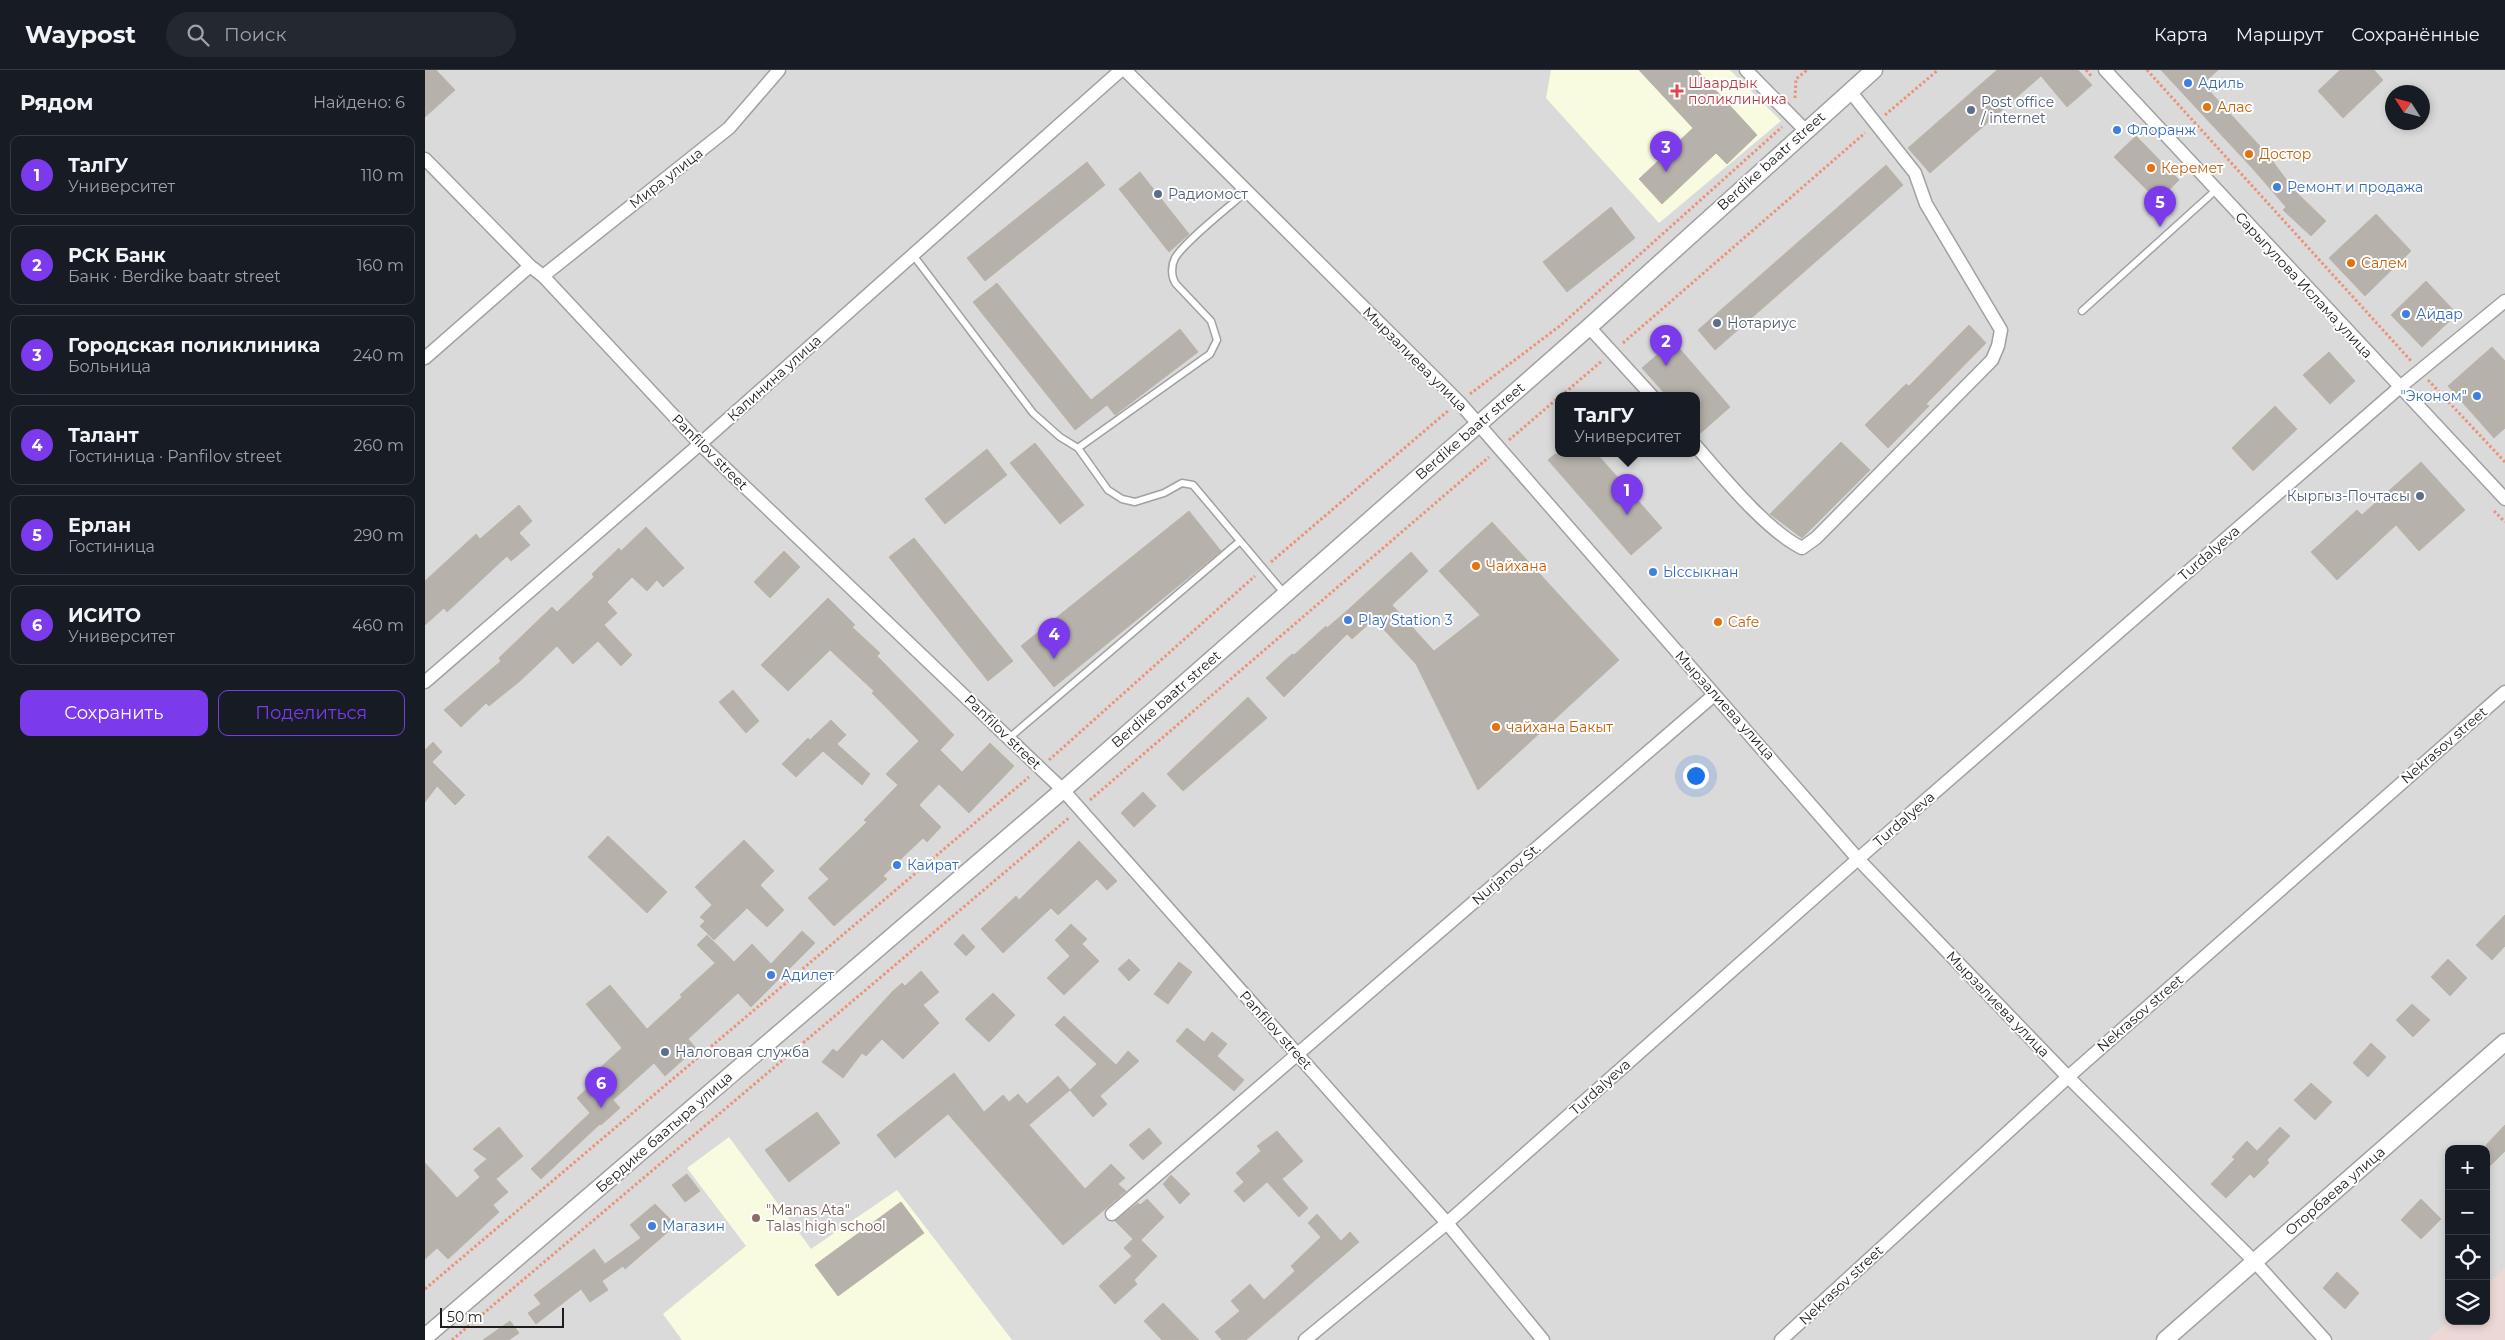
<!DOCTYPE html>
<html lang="ru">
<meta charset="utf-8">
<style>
:root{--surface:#171b24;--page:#242831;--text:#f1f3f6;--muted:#9ea1a6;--line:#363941;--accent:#7c3aed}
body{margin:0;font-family:Montserrat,sans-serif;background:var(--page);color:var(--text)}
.controls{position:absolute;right:15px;bottom:15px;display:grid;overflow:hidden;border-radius:10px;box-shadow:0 2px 8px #0003}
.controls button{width:45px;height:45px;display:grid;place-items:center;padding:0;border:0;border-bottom:1px solid var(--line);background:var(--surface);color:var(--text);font:25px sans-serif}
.compass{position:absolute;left:1960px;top:15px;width:45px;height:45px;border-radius:50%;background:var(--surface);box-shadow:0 2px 8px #0003;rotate:306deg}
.scale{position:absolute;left:15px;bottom:12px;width:124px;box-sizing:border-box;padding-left:5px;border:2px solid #1d1d1d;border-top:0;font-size:14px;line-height:18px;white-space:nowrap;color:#1d1d1d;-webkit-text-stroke:4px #fff;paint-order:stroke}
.you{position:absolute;left:1270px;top:705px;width:18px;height:18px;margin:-12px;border:4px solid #fff;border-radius:50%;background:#1a73e8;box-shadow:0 0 0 8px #1a73e833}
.badge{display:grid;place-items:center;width:32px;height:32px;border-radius:50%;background:var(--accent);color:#fff;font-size:16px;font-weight:700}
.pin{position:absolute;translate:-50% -41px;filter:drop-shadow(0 1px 2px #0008)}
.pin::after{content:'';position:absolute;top:26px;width:18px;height:15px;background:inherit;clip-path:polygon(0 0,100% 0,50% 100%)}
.popup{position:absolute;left:1130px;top:322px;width:145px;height:65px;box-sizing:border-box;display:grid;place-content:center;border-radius:10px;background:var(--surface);filter:drop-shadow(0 1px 4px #0005);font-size:16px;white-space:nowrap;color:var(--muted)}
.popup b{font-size:19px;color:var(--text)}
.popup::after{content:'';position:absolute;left:50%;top:100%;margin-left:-10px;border:10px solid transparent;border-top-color:var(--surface)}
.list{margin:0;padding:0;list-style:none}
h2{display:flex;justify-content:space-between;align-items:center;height:65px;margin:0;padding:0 20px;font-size:21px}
h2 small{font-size:16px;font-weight:400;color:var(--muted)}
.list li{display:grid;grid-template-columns:32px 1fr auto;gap:15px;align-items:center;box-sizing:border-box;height:80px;margin:0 10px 10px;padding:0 10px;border:1px solid var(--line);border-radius:10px}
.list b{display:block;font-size:19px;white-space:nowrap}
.list p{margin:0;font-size:16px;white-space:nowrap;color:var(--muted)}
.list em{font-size:16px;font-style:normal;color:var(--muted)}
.actions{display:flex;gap:10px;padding:15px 20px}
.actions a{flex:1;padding:11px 0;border:1px solid var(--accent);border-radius:10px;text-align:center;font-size:18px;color:var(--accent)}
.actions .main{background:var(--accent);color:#fff}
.icon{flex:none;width:28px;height:28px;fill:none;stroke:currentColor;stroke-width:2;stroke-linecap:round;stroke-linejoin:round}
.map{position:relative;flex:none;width:2080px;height:1270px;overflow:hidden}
header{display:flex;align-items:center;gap:30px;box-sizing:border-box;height:70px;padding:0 25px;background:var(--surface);border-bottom:1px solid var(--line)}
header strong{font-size:24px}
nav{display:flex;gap:28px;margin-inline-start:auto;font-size:18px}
.search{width:350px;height:45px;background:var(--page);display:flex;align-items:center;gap:12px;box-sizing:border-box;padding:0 18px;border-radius:28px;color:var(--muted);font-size:19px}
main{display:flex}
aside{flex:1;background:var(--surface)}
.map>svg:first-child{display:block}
.residential{fill:#dbdada;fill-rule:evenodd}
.commercial{fill:#ecd9d5}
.education{fill:#f8fbdf}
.building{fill:#b6b1aa;stroke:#bdb4a8}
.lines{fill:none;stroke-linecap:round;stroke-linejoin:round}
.service-casing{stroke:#a1a1a1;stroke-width:9}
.minor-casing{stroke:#a1a1a1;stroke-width:15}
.tertiary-casing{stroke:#a1a1a1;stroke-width:19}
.path{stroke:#eb9278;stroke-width:3;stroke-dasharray:2.5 2.5;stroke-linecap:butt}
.service{stroke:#fff;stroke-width:6}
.minor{stroke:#fff;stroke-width:12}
.tertiary{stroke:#fff;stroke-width:16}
.shop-dot{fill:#3f7fe0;stroke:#fff;stroke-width:2}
.health-dot{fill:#e0444e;stroke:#fff;stroke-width:2}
.food-dot{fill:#e8710a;stroke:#fff;stroke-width:2}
.service-dot{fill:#5c6f8a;stroke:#fff;stroke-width:2}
.education-dot{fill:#8d6e63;stroke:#fff;stroke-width:2}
.labels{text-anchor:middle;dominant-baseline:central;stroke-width:4;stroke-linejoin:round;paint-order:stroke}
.health-label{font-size:14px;fill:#be3a42;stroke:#fff;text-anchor:start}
.shop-label{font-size:14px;fill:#366cbe;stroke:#fff;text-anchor:start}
.service-label{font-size:14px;fill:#4e5e75;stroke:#fff;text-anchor:start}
.food-label{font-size:14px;fill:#c56008;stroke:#fff;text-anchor:start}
.street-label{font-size:14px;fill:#1d1d1d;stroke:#fff}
.education-label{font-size:14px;fill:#785e54;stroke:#fff;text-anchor:start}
</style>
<header>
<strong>Waypost</strong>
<div class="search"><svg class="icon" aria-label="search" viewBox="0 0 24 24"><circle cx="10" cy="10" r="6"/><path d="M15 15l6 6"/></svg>Поиск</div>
<nav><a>Карта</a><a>Маршрут</a><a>Сохранённые</a></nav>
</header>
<main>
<aside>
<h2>Рядом<small>Найдено: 6</small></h2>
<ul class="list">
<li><span class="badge">1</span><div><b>ТалГУ</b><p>Университет</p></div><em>110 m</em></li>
<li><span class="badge">2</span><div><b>РСК Банк</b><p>Банк · Berdike baatr street</p></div><em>160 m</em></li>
<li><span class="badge">3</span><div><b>Городская поликлиника</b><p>Больница</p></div><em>240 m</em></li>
<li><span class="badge">4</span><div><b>Талант</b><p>Гостиница · Panfilov street</p></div><em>260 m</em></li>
<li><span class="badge">5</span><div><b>Ерлан</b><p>Гостиница</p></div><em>290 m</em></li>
<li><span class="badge">6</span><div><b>ИСИТО</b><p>Университет</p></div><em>460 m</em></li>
</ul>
<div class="actions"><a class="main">Сохранить</a><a>Поделиться</a></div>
</aside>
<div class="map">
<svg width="2080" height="1270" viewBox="0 0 2080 1270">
<rect width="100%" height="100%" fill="#edebe4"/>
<path class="residential" d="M0,0H2080V1270H0ZM1968,22H1998V52H1968ZM1133,326H1271V384H1133ZM2024,1079H2061V1251H2024Z"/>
<path class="commercial" d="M2080,1198V1270H2003L2024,1250L2061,1251V1215Z"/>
<g class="education">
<path d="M1126,0H1305L1356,51L1234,153L1121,28Z"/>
<path d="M304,1067L386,1179L472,1120L587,1270H257L238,1244L321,1176L262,1098Z"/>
</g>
<g class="building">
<path d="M0,0H11L30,20L0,47Z"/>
<path d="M1214,0H1272L1332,65L1302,94L1291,83L1237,134L1214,109L1268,58Z"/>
<path d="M1572,0H1653L1667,15L1642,37L1616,6L1505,103L1483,78Z"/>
<path d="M1736,0H1793L1778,14L1843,85L1869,120L1901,151L1886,166L1858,140L1861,137L1828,99Z"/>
<path d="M1915,0H1949L1958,10L1918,48L1893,21Z"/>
<path d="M1711,66L1754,110L1733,131L1689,87Z"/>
<path d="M662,92L680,115L560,211L542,188Z"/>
<path d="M1461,95L1478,115L1290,280L1273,260Z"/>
<path d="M715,102L764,164L744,182L694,119Z"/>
<path d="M1186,137L1210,168L1142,222L1118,192Z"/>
<path d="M1951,144L1986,181L1940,226L1904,188Z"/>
<path d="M2001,211L2032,244L1997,277L1966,245Z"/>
<path d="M572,213L666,330L755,259L773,282L690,345L682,335L650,360L548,232Z"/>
<path d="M1544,255L1561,273L1501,334L1504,336L1463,378L1440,355L1481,314L1484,316Z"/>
<path d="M1248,271L1305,337L1271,367V326H1242L1217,298Z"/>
<path d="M2067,277L2080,291V358L2069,368L2023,316Z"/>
<path d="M1904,282L1930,311L1905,334L1878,305Z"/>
<path d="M1850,336L1872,359L1828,401L1807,378Z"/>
<path d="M1416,372L1445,400L1377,468L1345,444Z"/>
<path d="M610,373L659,435L635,454L585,393Z"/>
<path d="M562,379L582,405L520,454L500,429Z"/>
<path d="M1130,384H1172L1237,458L1206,485L1123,390Z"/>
<path d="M1996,392L2040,440L1994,481L1971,455L1912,510L1886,482L1932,440L1937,445Z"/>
<path d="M94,435L107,451L94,463L105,475L86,491L82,486L22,542L19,538L0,555V511L51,464L55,469Z"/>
<path d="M764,441L796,481L629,617L596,576Z"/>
<path d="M1067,452L1194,590L1053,720L991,594L949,549L927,569L922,564L859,627L841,608L867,584L869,585L901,556L902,558L925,538L986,482L1003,501L967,535L1009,581L1055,545L1014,501Z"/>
<path d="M221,457L259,498L238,517L232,510L222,521L207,507L182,532L192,543L179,555L207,585L196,596L173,571L148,594L132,576L95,611L64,636L61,633L36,657L19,640L76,591L74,588L127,537L132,542L169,507L167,504L194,478L196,481Z"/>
<path d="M489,468L588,591L563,611L464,487Z"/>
<path d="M359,481L375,497L345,528L329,512Z"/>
<path d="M403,528L430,555L427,557L455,583L452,586L529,665L515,680L537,702L565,673L589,696L544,743L514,714L494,735L516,757L502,772L498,768L458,806L462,809L409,856L383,828L404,809L394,799L442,752L439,750L473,715L461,704L494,671L447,623L449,621L405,580L363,621L336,595Z"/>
<path d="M308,620L334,651L321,663L294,632Z"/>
<path d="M823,627L842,648L758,721L742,704Z"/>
<path d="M406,650L421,665L412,674L445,704L437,715L398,681L371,707L357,694L383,668L385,670Z"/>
<path d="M8,672L17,682L7,692L40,725L30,735L12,716L0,732V680Z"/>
<path d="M718,722L731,736L709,757L696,743Z"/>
<path d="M183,766L242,822L222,843L163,787Z"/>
<path d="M319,770L349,801L335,815L359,840L342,857L322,838L289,870L275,856L280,851L275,847L287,835L270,817Z"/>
<path d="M654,771L692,811L682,820L672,809L633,845L626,838L578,883L556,859L591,826L594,830Z"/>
<path d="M2080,845V876L2067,890L2051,875Z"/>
<path d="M646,854L662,869L657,874L674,891L639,925L622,908L645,886L630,870Z"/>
<path d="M377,861L390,873L326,937L313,923L263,969L271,978L240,1006L229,993L188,1030L195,1038L176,1055L175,1054L116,1109L106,1099L165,1043L152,1028L170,1011L166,1006L197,978L161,934L185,915L222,959L257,927L255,925L290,893L272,875L282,865L309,892L327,874L346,894Z"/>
<path d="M538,864L550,877L541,886L529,874Z"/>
<path d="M704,889L715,900L704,911L693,899Z"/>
<path d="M2023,889L2042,908L2025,926L2006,907Z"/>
<path d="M754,892L767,902L743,934L729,924Z"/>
<path d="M496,901L514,922L498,935L514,953L478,989L457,969L441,986L437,983L418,1008L397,992L408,979L412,982L467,922L477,913L480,916Z"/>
<path d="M568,923L590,945L564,972L540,949Z"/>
<path d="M1987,934L2005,950L1988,967L1971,950Z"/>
<path d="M639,946L691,995L703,981L714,991L675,1026L682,1034L668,1047L645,1020L672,994L630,955Z"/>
<path d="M762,958L779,972L787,962L802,974L792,986L819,1010L809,1021L751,971Z"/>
<path d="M1946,973L1961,987L1943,1007L1928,993Z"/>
<path d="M529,1003L559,1042L578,1025L584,1032L593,1024L602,1034L633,1006L645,1020L604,1055L660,1119L686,1094L700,1108L693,1114L701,1121L638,1175L523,1044L470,1088L452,1065Z"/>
<path d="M1886,1013L1907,1032L1890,1050L1869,1030Z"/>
<path d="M392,1042L415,1073L364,1112L340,1080Z"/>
<path d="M2080,1055V1081L2061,1100V1075Z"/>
<path d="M74,1057L98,1086L71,1109L83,1122L68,1135L74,1142L23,1189L12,1178L0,1189V1093L32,1128L55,1107L49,1100L62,1089L48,1079Z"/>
<path d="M1855,1057L1865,1066L1842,1090L1844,1093L1829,1108L1825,1104L1801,1128L1786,1114L1810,1089L1807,1087L1822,1071L1832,1081Z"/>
<path d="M724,1058L737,1073L718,1090L704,1075Z"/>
<path d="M852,1061L878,1091L857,1109L883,1138L874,1147L842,1112L819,1132L809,1121L819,1112L811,1103L836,1081L832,1076Z"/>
<path d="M262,1104L275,1121L260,1132L247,1115Z"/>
<path d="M746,1105L765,1124L755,1134L738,1114Z"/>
<path d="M722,1129L739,1147L716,1170L732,1186L709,1210L712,1214L690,1234L674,1216L707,1186L699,1178L708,1169L690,1151L713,1133L715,1135Z"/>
<path d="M1996,1129L2016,1149L1996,1169L1976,1150Z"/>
<path d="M476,1132L499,1163L413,1226L390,1195Z"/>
<path d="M230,1134L251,1155L200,1199L198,1196L177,1211L183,1220L165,1232L156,1219L111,1254L103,1243L116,1234L109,1225L169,1179L180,1194L216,1168L205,1155Z"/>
<path d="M892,1144L916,1171L925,1162L934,1172L821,1270H797L790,1262L815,1241L806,1231L825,1214L839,1230L870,1201L866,1196L896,1167L883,1153Z"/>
<path d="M1912,1202L1934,1223L1920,1239L1898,1218Z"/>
<path d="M738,1233L774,1270H737L719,1251Z"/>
<path d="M85,1251L94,1263L84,1270H58Z"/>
</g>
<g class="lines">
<g class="service-casing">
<g id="service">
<path d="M488,185L608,343L635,367L653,378L683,420L697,429L710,432L739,423L757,413L768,415L859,523"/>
<path d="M1657,241L1791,120"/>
<path d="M653,378L785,284L792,270L786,251L751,214C746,207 746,196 750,188C760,171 805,136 822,121"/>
<path d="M584,668L815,471"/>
</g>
</g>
<g class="minor-casing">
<g id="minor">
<path d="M700,0L1034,332L1433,789L1643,1007L1830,1192L1900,1270"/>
<path d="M1321,0L1380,60"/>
<path d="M1680,0L2080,429"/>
<path d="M0,89L105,196L118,206L275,374L638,720L1022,1153L1118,1270"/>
<path d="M118,206L304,58L354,0"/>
<path d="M1164,257L1227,326"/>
<path d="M0,288L105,196"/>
<path d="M1271,376C1297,406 1342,461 1377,478L1391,468L1567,290L1573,276L1576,260L1501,134L1490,103L1425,21"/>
<path d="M0,612L275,374L696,0"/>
<path d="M687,1144L1289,625"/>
<path d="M880,1270L1022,1153L1433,789L1975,317L2080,231"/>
<path d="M1356,1270L1643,1007L2080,622"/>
</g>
</g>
<g class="tertiary-casing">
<g id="tertiary">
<path d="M0,1267L638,720L1164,257L1449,0"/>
<path d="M1740,1270L2080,972"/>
</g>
</g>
<g class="path">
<path d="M1661,0L1667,7"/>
<path d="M1722,0L1987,292"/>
<path d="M1370,28L1371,9L1382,0"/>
<path d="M1460,45L1513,0"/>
<path d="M1198,273L1440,63"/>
<path d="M2003,310L2080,392"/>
<path d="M1045,324L1136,255L1357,57"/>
<path d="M1136,326L1178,290"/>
<path d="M1084,370L1133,328"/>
<path d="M2069,441L2080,452"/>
<path d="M846,492L1024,340"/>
<path d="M624,690L830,506"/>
<path d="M665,730L1064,387"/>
<path d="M0,1219L604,707"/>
<path d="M27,1270L645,747"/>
</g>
<use href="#service" class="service"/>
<use href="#minor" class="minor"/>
<use href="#tertiary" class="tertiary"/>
</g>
<g class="shop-dot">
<circle cx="1763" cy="13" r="5"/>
<circle cx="1692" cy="60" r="5"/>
<circle cx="1852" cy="117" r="5"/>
<circle cx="1981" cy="244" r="5"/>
<circle cx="2052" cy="326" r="5"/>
<circle cx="1228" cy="502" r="5"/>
<circle cx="923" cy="550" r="5"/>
<circle cx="472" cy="795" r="5"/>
<circle cx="346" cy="905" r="5"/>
<circle cx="227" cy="1156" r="5"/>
</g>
<path class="health-dot" d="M1249.5 13.5h5v5h5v5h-5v5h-5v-5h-5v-5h5z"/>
<g class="food-dot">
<circle cx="1782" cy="37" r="5"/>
<circle cx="1824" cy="84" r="5"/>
<circle cx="1726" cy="98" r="5"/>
<circle cx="1926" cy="193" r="5"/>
<circle cx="1051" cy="496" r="5"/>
<circle cx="1293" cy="552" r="5"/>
<circle cx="1071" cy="657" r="5"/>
</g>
<g class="service-dot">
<circle cx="1546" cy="40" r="5"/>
<circle cx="733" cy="124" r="5"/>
<circle cx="1292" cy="253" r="5"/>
<circle cx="1995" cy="426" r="5"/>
<circle cx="240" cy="982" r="5"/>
</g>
<circle class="education-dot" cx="331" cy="1148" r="5"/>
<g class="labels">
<g class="health-label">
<text x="1263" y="13">Шаардык<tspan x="1263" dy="16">поликлиника</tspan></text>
</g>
<g class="shop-label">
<text x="1773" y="13">Адиль</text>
<text x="1702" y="60">Флоранж</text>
<text x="1862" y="117">Ремонт и продажа</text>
<text x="1991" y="244">Айдар</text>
<text x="2042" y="326" text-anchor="end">"Эконом"</text>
<text x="1238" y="502">Ыссыкнан</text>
<text x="933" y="550">Play Station 3</text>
<text x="482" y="795">Кайрат</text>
<text x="356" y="905">Адилет</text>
<text x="237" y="1156">Магазин</text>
</g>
<g class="service-label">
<text x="1556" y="32">Post office<tspan x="1556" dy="16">/ internet</tspan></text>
<text x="743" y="124">Радиомост</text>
<text x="1302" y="253">Нотариус</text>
<text x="1985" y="426" text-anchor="end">Кыргыз-Почтасы</text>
<text x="250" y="982">Налоговая служба</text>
</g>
<g class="food-label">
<text x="1792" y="37">Алас</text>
<text x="1834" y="84">Достор</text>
<text x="1736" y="98">Керемет</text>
<text x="1936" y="193">Салем</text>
<text x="1061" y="496">Чайхана</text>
<text x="1303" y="552">Cafe</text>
<text x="1081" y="657">чайхана Бакыт</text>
</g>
<g class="street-label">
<text transform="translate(1346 91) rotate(-42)">Berdike baatr street</text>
<text transform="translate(241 108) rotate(-38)">Мира улица</text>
<text transform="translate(1879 215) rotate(47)">Сарыгулова Ислама улица</text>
<text transform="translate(990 289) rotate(45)">Мырзалиева улица</text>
<text transform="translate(349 308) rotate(-42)">Калинина улица</text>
<text transform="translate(1045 361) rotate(-41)">Berdike baatr street</text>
<text transform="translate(285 382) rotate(45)">Panfilov street</text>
<text transform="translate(1784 483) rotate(-41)">Turdalyeva</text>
<text transform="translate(741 629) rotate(-41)">Berdike baatr street</text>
<text transform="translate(1300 635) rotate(48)">Мырзалиева улица</text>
<text transform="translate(578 662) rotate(44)">Panfilov street</text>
<text transform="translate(2019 675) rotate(-41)">Nekrasov street</text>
<text transform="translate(1479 749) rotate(-41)">Turdalyeva</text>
<text transform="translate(1081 804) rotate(-41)">Nurjanov St.</text>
<text transform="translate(1573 934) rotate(46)">Мырзалиева улица</text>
<text transform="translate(1715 943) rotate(-41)">Nekrasov street</text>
<text transform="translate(851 960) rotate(48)">Panfilov street</text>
<text transform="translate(1175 1017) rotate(-42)">Turdalyeva</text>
<text transform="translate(239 1062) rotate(-41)">Бердике баатыра улица</text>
<text transform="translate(1910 1121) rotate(-41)">Оторбаева улица</text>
<text transform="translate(1416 1215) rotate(-43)">Nekrasov street</text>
</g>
<g class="education-label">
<text x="341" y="1140">"Manas Ata"<tspan x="341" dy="16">Talas high school</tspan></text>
</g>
</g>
</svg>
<div class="controls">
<button>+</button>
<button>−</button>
<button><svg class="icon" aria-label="locate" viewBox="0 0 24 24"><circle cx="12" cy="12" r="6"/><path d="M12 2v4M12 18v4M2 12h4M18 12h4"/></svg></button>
<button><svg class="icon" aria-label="layers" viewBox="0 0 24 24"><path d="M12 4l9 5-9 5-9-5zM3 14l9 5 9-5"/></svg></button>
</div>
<svg class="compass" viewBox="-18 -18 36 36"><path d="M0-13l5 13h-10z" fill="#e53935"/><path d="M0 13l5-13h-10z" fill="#9ea1a6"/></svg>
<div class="scale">50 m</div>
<div class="you"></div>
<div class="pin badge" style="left:1202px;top:445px">1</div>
<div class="popup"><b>ТалГУ</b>Университет</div>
<div class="pin badge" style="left:1241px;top:296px">2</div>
<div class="pin badge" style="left:1241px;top:102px">3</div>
<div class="pin badge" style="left:629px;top:589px">4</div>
<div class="pin badge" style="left:1735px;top:157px">5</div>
<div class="pin badge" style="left:176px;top:1038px">6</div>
</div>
</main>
